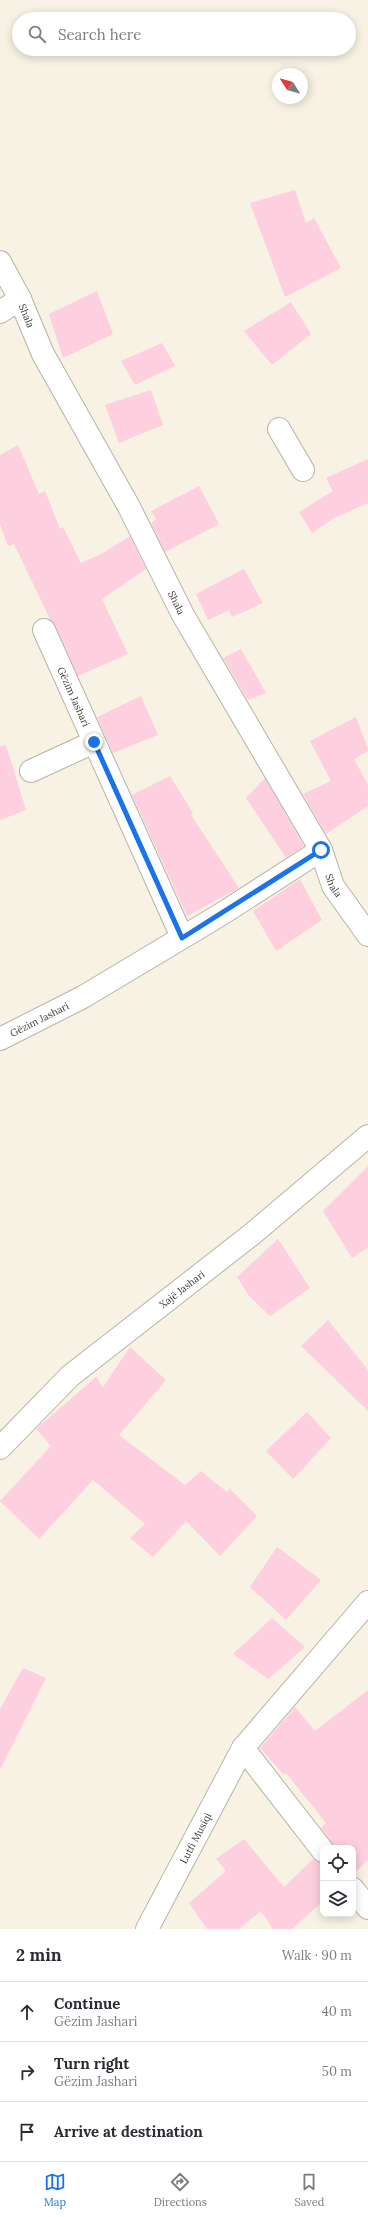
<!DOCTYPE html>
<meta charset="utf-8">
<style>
:root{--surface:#fff;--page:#f7f7f7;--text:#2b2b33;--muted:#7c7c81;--line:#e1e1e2;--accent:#1a73e8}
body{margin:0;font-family:Lora,serif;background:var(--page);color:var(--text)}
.controls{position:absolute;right:12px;bottom:12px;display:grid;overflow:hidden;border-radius:8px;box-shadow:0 2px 10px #0003}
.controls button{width:36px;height:36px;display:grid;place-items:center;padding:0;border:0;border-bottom:1px solid var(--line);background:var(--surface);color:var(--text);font:20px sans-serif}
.compass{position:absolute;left:272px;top:68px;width:36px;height:36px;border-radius:50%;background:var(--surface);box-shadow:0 2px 10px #0003;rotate:307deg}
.stop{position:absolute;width:12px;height:12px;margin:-9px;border:3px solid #1a73e8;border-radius:50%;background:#fff}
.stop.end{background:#1a73e8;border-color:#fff;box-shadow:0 1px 4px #0008}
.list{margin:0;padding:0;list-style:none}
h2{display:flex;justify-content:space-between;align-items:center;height:52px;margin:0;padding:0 16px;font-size:17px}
h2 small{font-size:13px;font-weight:400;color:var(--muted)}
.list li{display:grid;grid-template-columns:26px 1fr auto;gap:12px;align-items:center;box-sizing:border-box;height:60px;padding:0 16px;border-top:1px solid var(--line)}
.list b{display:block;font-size:15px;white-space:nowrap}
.list p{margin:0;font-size:13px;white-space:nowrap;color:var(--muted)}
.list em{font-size:13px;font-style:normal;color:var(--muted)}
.icon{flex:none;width:22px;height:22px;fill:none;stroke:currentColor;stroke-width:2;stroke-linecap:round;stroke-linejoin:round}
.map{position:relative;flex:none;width:368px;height:1929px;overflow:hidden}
.search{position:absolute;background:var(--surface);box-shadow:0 2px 10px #0003;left:12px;right:12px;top:12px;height:44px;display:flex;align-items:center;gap:10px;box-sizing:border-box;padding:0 14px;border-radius:22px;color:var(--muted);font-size:15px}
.sheet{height:232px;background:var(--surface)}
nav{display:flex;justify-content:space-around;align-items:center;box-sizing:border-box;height:56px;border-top:1px solid var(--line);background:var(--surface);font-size:11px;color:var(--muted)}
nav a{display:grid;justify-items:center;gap:2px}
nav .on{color:var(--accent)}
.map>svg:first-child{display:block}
.building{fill:#fecfde}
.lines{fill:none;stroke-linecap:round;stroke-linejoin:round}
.street-casing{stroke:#b7b3a4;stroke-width:24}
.street{stroke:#fff;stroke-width:22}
.route{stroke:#1a73e8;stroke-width:5}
.labels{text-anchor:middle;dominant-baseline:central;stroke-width:4;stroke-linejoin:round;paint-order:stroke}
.street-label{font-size:10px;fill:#3b3933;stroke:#fff}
</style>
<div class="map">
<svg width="368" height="1929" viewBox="0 0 368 1929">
<rect width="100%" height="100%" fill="#f7f2e3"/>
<g class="building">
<path d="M295,190L306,223L314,218L341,268L285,297L250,203Z"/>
<path d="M97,291L113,334L63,358L49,314Z"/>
<path d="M291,302L311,334L272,365L244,331Z"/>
<path d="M162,343L175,366L135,385L121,361Z"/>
<path d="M151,390L163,425L119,443L105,405Z"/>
<path d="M18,445L39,494L45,491L60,529L63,527L81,563L103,553L130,536L146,569L102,599L128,654L78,676L55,625L50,619L14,544L8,546L0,524V455Z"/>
<path d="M368,459V503L334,518L312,533L299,512L333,491L326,478Z"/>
<path d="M199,486L219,524L165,552L151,523L156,519L151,511Z"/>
<path d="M244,569L263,603L232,617L229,610L208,620L196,594Z"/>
<path d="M241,649L266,693L248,700L223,658Z"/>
<path d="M141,696L158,735L113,753L97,717Z"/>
<path d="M356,717L368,749V751L354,759L368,785V806L326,834L303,794L331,781L310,741Z"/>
<path d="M6,745L26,810L0,820V746Z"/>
<path d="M170,776L193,813L191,815L239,888L187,916L132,795Z"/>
<path d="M265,778L304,846L286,858L246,798Z"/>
<path d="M300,879L322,920L276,951L253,911Z"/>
<path d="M368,1166V1247L352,1258L323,1211Z"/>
<path d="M278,1239L310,1288L270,1316L249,1296L237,1277Z"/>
<path d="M328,1320L368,1370V1411L301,1346Z"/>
<path d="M130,1347L166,1380L119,1435L185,1485L201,1471L227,1492L230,1489L257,1516L220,1556L186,1521L153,1557L130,1538L145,1524L93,1480L39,1539L0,1501L51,1446L36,1429L96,1377L103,1387Z"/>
<path d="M307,1412L331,1438L293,1479L266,1451Z"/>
<path d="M277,1547L321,1580L286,1620L250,1587Z"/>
<path d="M272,1618L305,1647L268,1679L233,1654Z"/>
<path d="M23,1668L46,1678L0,1770V1709Z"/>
<path d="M368,1690V1860L353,1874V1848H335L321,1828L326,1823L286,1773L284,1775L260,1748L295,1707L315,1731Z"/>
<path d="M244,1839L284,1887L313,1859L323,1863V1901L292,1929H273L261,1911L239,1929H207L189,1903L226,1871L216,1859Z"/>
</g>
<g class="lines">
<g class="street-casing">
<g id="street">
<path id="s1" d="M0,262L20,299L43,354L129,507L183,615L321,850L333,886L368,935"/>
<path d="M0,312L20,299"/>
<path d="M279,429L303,470"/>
<path id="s2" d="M44,630L182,937"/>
<path d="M31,771L94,742"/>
<path id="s3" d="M0,1039L83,997L220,915L321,850"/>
<path id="s4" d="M0,1448L70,1376L251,1235L368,1136"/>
<path d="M243,1748L323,1851"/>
<path d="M353,1889L368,1908"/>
<path id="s5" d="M147,1929L243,1748L368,1602"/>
</g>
</g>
<use href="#street" class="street"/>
</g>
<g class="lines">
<path class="route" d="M94,742L182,938L321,850"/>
</g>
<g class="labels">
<g class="street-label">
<text stroke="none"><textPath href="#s1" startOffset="60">Shala</textPath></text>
<text stroke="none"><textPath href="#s1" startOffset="384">Shala</textPath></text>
<text stroke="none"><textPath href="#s2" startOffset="73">Gëzim Jashari</textPath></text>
<text stroke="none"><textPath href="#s1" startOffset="708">Shala</textPath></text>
<text stroke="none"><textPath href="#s3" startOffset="44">Gëzim Jashari</textPath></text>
<text stroke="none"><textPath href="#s4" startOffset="242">Xajë Jashari</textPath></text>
<text stroke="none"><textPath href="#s5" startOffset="103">Lutfi Musiqi</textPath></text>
</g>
</g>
</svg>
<div class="controls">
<button><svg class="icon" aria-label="locate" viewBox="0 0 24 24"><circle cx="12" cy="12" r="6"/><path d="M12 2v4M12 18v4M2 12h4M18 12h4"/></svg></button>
<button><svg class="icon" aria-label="layers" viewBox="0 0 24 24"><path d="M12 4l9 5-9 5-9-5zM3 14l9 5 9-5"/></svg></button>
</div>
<svg class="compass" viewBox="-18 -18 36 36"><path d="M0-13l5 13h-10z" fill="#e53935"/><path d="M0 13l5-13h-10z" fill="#7c7c81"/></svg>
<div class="stop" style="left:321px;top:850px"></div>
<div class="stop end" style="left:94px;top:742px"></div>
<div class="search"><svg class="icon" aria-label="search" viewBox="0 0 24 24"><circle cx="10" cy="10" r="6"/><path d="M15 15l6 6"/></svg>Search here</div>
</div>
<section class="sheet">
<h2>2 min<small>Walk · 90 m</small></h2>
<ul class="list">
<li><svg class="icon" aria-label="ahead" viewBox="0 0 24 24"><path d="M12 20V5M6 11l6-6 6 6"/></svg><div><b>Continue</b><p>Gëzim Jashari</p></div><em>40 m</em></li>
<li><svg class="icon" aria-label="right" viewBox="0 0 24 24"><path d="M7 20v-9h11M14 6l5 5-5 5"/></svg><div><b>Turn right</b><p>Gëzim Jashari</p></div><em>50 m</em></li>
<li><svg class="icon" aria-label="arrive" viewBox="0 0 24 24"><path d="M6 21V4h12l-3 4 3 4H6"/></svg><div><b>Arrive at destination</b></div></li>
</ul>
</section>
<nav>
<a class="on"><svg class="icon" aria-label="map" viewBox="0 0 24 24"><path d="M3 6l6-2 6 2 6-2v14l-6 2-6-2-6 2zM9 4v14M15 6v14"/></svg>Map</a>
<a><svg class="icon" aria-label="directions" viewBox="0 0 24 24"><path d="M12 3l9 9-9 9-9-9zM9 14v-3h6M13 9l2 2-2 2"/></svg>Directions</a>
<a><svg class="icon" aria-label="saved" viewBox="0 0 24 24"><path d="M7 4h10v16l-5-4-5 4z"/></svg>Saved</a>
</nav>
